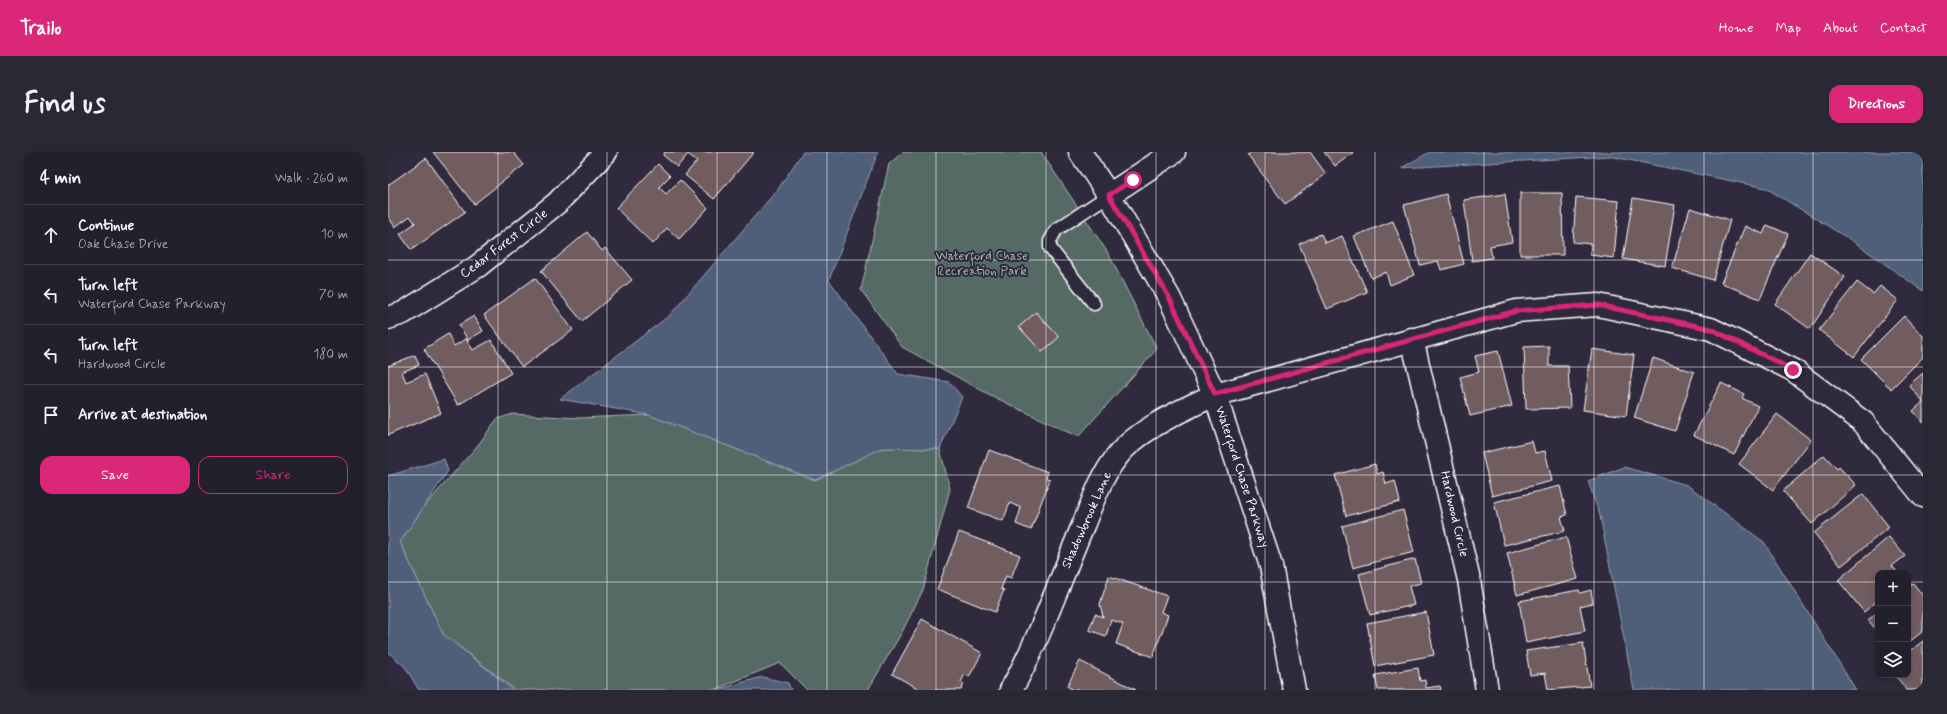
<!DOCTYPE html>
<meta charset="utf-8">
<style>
:root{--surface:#23202e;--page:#2b2836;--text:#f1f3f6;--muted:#a3a3aa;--line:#403e4a;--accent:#db2777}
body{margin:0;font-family:Mynerve,sans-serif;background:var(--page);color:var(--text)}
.controls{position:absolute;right:12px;bottom:12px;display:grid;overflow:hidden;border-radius:8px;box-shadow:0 2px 6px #0003}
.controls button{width:36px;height:36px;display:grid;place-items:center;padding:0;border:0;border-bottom:1px solid var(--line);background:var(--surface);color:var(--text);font:20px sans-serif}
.stop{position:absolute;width:12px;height:12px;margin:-9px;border:3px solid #db2777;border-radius:50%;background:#fff}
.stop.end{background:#db2777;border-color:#fff;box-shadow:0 1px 4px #0008}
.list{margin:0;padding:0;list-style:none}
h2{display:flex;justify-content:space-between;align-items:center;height:52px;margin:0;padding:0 16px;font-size:17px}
h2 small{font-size:13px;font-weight:400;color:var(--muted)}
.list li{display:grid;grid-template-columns:26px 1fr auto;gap:12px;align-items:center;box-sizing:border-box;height:60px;padding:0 16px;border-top:1px solid var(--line)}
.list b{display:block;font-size:15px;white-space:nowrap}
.list p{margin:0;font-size:13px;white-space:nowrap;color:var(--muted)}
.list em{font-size:13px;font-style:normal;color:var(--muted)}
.actions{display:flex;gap:8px;padding:12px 16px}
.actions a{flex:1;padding:9px 0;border:1px solid var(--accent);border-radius:12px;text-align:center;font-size:14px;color:var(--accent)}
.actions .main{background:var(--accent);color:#fff}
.icon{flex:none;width:22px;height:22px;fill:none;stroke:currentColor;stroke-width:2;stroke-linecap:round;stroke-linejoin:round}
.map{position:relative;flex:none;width:1535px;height:538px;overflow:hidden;border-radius:12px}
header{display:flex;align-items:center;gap:24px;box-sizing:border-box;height:56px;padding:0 20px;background:var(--accent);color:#fff}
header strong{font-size:19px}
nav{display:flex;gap:22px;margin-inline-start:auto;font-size:14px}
.intro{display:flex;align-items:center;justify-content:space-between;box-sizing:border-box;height:96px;padding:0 24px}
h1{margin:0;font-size:28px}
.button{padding:10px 18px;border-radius:12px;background:var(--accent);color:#fff;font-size:14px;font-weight:700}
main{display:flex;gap:24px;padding:0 24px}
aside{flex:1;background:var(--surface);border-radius:12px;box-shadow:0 2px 6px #0003}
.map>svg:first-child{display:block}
.green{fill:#576b65;stroke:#abb5b2}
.water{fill:#505f7a;stroke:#969faf}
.building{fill:#715b5f;stroke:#fff}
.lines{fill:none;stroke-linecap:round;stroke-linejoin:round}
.lane-casing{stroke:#fff;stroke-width:15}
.street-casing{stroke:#fff;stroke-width:25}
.secondary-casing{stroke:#fff;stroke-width:25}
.lane{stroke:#2f2a3d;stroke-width:12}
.street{stroke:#2f2a3d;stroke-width:22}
.secondary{stroke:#2f2a3d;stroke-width:22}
.route{stroke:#db2777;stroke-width:5}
.grid{fill:none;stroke:#fff;stroke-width:1;stroke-opacity:0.55}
.labels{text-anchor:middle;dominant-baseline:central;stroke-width:4;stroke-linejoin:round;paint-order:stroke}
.street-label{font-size:13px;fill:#fff;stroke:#2f2a3d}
.park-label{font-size:13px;fill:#abb5b2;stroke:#2f2a3d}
</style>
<header>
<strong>Trailo</strong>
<nav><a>Home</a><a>Map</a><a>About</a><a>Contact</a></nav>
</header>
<div class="intro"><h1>Find us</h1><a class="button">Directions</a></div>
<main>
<aside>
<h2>4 min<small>Walk · 260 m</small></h2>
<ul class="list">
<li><svg class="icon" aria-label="ahead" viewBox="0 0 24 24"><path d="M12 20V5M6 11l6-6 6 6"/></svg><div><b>Continue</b><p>Oak Chase Drive</p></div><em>10 m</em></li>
<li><svg class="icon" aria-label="left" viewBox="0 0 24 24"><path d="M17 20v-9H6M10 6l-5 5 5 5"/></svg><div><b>Turn left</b><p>Waterford Chase Parkway</p></div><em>70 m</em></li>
<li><svg class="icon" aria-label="left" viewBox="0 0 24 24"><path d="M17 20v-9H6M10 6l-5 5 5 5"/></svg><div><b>Turn left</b><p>Hardwood Circle</p></div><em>180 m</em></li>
<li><svg class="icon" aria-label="arrive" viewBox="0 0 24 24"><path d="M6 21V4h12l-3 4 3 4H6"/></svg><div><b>Arrive at destination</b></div></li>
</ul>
<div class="actions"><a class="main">Save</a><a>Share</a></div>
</aside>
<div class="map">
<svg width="1535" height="538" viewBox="0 0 1535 538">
<rect width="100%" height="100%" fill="#2f2a3d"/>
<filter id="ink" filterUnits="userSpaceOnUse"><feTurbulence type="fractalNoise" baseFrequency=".025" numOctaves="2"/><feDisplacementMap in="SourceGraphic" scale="8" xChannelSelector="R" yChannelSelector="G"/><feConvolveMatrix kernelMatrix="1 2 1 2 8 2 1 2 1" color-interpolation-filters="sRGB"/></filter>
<g filter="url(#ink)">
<g class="green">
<path d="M515,0H653L720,101L769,197L690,285L604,244L514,195L473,138L501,12Z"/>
<path d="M125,262L191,266L261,263L427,328L494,296L552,297L562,337L535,438L514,480L480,538H419L392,511L326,538H127L55,482L12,390L35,356L90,293L109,267Z"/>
</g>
<g class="water">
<path d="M415,0H490L441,128L510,222L561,230L574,245L552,297L494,296L427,328L261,263L172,247L282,163L390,37Z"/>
<path d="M1042,0H1535V139L1466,90L1378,36L1221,4L1013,16Z"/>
<path d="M56,307L60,319L12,390L55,482L125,538H31L17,515L0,500V324Z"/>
<path d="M1236,315L1299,333L1376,390L1468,538H1246L1212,364L1200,329Z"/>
<path d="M374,525L400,531L403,538H328Z"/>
</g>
<g class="building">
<path d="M45,0H125L136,13L86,52Z"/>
<path d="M277,0H366L326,47L297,23L309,9L300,2L289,15L275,3Z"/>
<path d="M863,0H922L938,22L897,52L860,3Z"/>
<path d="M936,0H966L947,14Z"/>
<path d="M38,6L77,60L23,98L12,82L27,71L22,64L7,75L0,64V33Z"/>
<path d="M270,12L282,24L271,35L278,42L292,28L320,56L291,87L279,76L265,92L228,56Z"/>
<path d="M1132,41H1174L1175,103H1132Z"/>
<path d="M1058,42L1076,112L1053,118L1050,109L1032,113L1016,53Z"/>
<path d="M1117,42L1124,90L1102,94L1104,106L1084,109L1076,48Z"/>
<path d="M1188,45L1231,49L1226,106L1202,103L1203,92L1185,90Z"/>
<path d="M1245,46L1287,53L1277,114L1235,107Z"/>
<path d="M1302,56L1342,68L1325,128L1284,116Z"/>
<path d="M1005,69L1026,123L1002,133L998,120L983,126L966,84Z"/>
<path d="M1379,73L1400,82L1372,147L1333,131L1357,74L1375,82Z"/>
<path d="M199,80L214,99L217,96L244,128L194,169L153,119Z"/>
<path d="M933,82L937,91L954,84L979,140L939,157L911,92Z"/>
<path d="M1422,101L1457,125L1422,177L1387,152Z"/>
<path d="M147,126L185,178L134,215L96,163Z"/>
<path d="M1469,130L1485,142L1492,134L1510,148L1466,205L1431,178Z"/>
<path d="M648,160L671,185L654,200L631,175Z"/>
<path d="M86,164L95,179L80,188L71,173Z"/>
<path d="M1516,164L1535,184V205L1503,237L1473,207Z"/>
<path d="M60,182L66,194L78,187L85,198L103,188L123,221L70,253L36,197Z"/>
<path d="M1161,194V214H1180L1182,256L1138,257L1136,195Z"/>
<path d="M1204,197L1246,203L1238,264L1195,258Z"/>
<path d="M1110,199L1124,254L1082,264L1072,225L1091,220L1087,204Z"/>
<path d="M27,203L31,213L14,220L18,230L37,222L53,261L0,283V214Z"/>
<path d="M1265,206L1306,220L1287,279L1246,266Z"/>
<path d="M1535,221V250L1521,233Z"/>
<path d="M1333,231L1356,242L1354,246L1370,254L1346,303L1306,283Z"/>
<path d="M1535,250V270L1525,259Z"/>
<path d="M1389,262L1423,288L1385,338L1351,312Z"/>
<path d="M1144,289L1147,301L1157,299L1164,329L1104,344L1094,301Z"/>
<path d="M601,298L660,320L658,326L662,327L643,378L628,372L633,356L622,351L615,369L580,356Z"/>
<path d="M1436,303L1449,317L1451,315L1468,333L1424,372L1395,339Z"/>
<path d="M987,312L989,322L995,320L998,332L1007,329L1012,350L958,364L947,323Z"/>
<path d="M1172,334L1179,363L1173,365L1177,379L1116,393L1106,350Z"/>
<path d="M1475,342L1501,375L1453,414L1426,381Z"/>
<path d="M1015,358L1026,400L965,416L954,374Z"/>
<path d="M571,380L632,403L623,426L618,424L613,437L616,438L607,460L549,437Z"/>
<path d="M1178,385L1190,427L1129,443L1119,401Z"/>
<path d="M1501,385L1517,404L1504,414L1510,421H1490V448L1476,460L1450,428Z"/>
<path d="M1027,407L1033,431L1021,434L1026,453L982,463L971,422Z"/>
<path d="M721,424L779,444L773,460L780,463L765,505L728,492L735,472L723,468L718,484L701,478L707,462L715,465L712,452Z"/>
<path d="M1525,431L1535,444V479L1520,491V435Z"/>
<path d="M1191,438L1192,441L1203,438L1205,451L1192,454L1197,479L1138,491L1131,449Z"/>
<path d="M1038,460L1046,503L987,514L979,471Z"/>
<path d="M1490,460V480L1480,468Z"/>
<path d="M534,467L594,501L581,525L577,522L573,530L576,532L573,538H533L504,522Z"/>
<path d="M1535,489V538H1519L1507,523H1520V501Z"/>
<path d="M1195,491L1202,534L1160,538L1157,521L1142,523L1138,499Z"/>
<path d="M692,509L748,538H685L679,534Z"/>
<path d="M1030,516L1032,529L1037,528L1038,536L1052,534L1053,538H990L987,523Z"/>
</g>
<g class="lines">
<g class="lane-casing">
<path id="lane" d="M706,152L662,96V89L668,78L721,43"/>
</g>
<g class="street-casing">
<g id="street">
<path d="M721,43L786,0"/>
<path d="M0,166L15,161L90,114L169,51L218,0"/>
<path d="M1024,187L1081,428L1099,538"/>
<path d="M623,538C653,485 672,427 696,371C705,349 713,325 728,306C747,279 797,256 827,243L1128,159L1210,153L1323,177L1405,218L1475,270L1535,344"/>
</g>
</g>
<g class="secondary-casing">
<path id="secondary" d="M692,0L721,43L781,145L827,243L883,414L906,538"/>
</g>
<use href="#lane" class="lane"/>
<use href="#street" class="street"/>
<use href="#secondary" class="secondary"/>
</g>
</g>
<g class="lines" filter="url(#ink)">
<path class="route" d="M745,28L721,43L781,145L827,242L1128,159L1210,153L1323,177L1405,218"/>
</g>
<path class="grid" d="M110,0V538M219,0V538M329,0V538M439,0V538M548,0V538M658,0V538M768,0V538M877,0V538M987,0V538M1096,0V538M1206,0V538M1316,0V538M1425,0V538M0,108H1535M0,215H1535M0,323H1535M0,430H1490M1520,430H1535"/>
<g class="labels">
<g class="street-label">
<text transform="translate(116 92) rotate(-37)">Cedar Forest Circle</text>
<text transform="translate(854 325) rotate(72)">Waterford Chase Parkway</text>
<text transform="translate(1066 362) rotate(77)">Hardwood Circle</text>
<text transform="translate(699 368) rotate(-66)">Shadowbrook Lane</text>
</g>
<g class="park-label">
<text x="594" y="104">Waterford Chase<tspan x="594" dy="15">Recreation Park</tspan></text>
</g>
</g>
</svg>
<div class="controls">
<button>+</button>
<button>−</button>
<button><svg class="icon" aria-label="layers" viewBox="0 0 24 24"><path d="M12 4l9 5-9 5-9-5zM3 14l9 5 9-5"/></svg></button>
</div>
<div class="stop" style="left:745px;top:28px"></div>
<div class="stop end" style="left:1405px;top:218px"></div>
</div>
</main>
